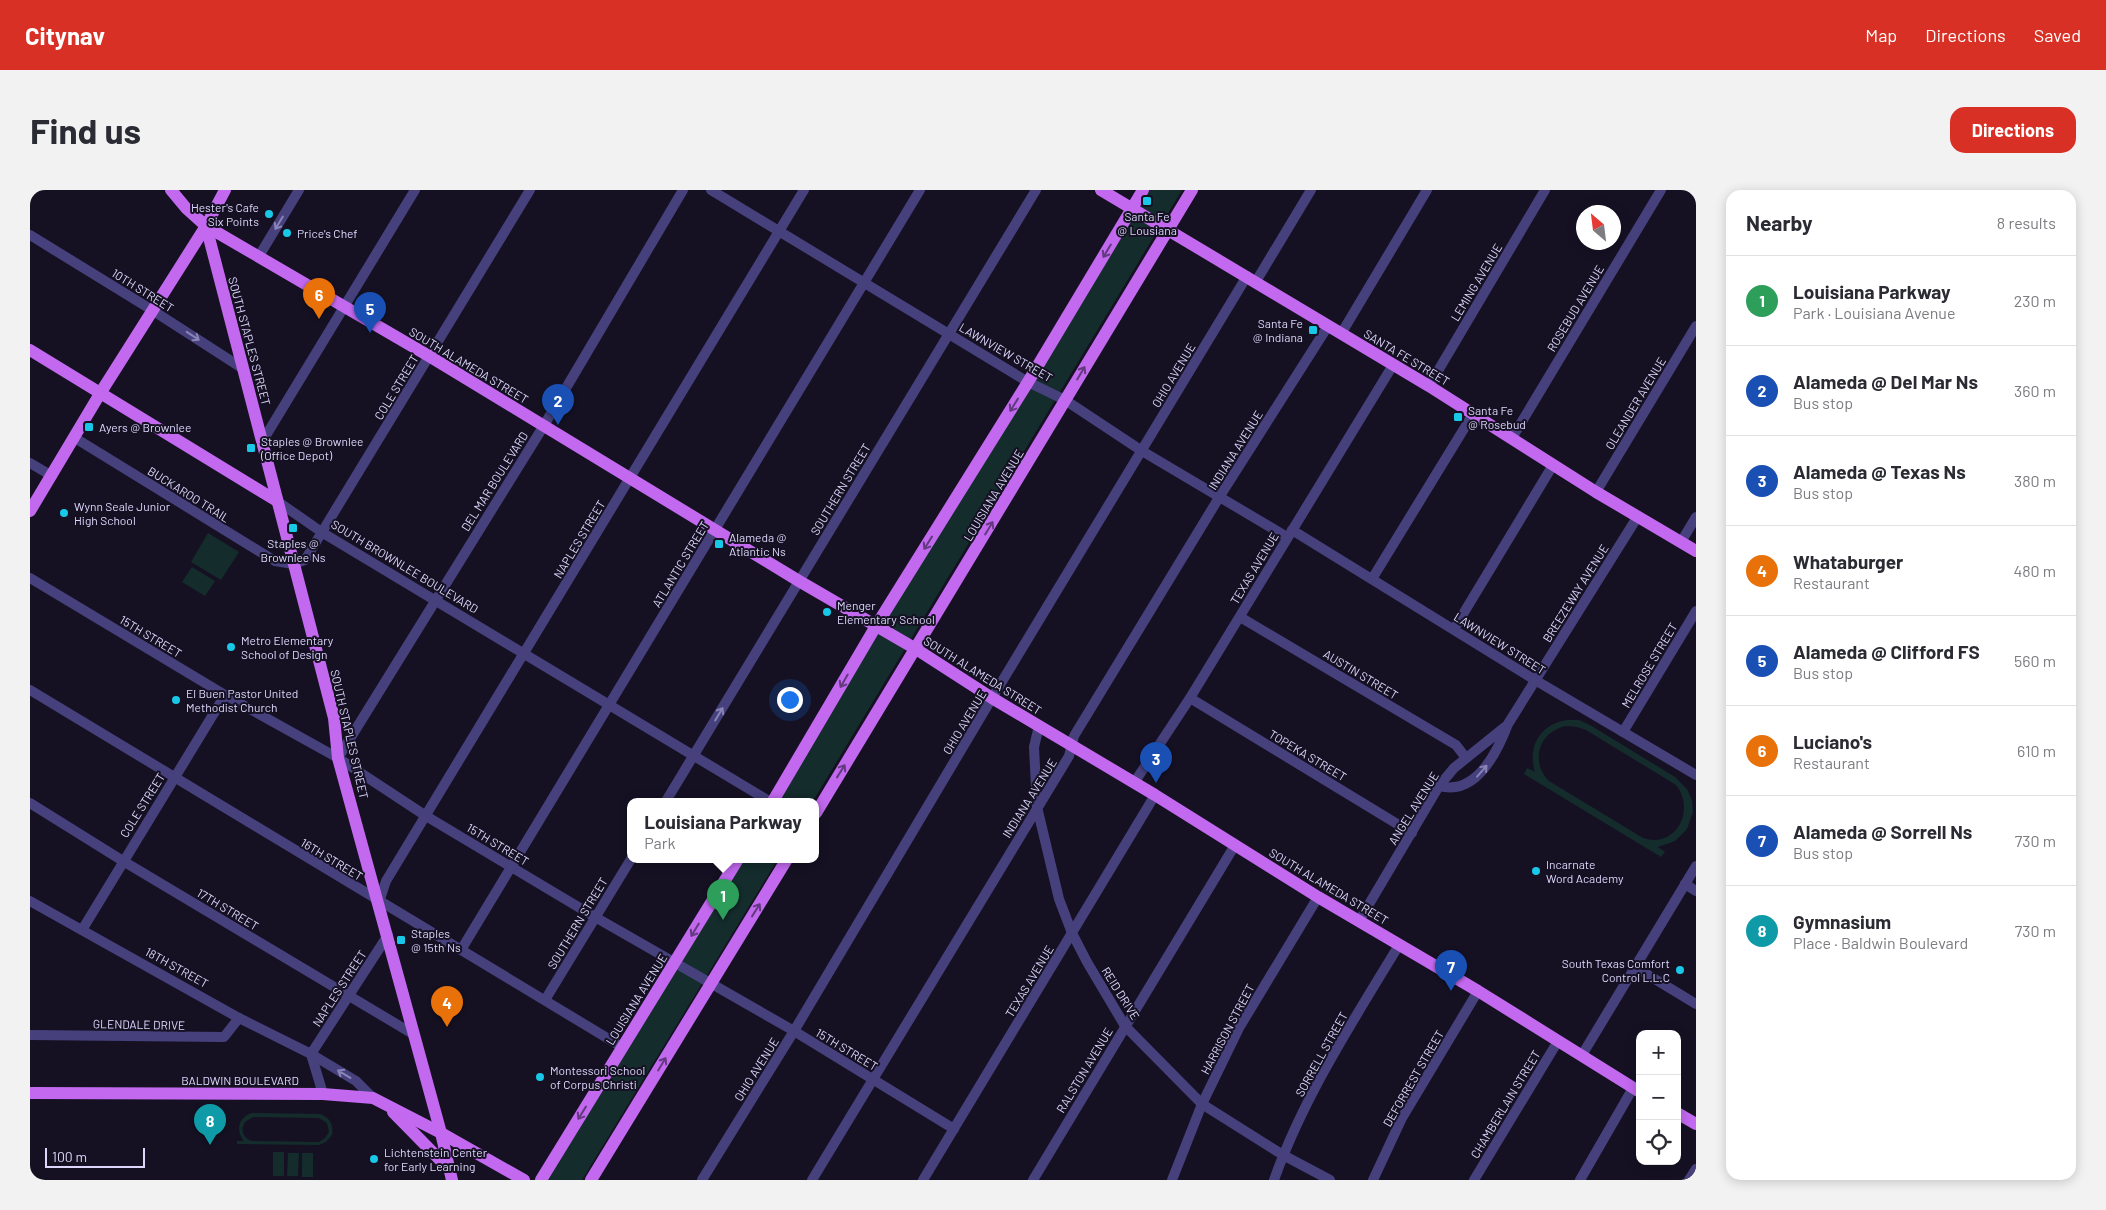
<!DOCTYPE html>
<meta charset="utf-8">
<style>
:root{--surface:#fff;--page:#f2f2f3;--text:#2b2b33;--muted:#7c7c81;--line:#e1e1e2;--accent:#d93025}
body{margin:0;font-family:Barlow,sans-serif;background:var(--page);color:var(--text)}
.controls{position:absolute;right:15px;bottom:15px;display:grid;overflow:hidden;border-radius:10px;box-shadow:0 2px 12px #0003}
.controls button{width:45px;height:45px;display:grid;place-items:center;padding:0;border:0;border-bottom:1px solid var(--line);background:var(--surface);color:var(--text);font:25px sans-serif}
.compass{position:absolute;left:1546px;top:15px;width:45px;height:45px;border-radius:50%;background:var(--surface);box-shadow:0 2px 12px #0003;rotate:332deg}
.scale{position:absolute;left:15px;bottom:12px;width:100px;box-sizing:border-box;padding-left:5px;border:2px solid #ddd7fb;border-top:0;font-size:14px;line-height:18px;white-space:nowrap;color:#ddd7fb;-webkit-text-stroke:4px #151123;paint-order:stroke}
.you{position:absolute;left:759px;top:509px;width:18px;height:18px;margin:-12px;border:4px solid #fff;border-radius:50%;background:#1a73e8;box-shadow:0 0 0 8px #1a73e833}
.badge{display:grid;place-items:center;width:32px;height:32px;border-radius:50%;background:var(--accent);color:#fff;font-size:16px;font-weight:700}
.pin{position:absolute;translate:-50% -41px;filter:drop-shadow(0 1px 2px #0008)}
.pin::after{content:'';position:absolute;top:26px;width:18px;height:15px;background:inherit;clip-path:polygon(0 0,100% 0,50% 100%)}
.popup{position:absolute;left:597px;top:608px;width:192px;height:65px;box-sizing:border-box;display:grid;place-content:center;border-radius:10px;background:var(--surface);filter:drop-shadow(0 1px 4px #0005);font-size:16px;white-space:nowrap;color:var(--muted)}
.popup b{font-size:19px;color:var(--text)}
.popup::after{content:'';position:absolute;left:50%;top:100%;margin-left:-10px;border:10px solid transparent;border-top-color:var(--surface)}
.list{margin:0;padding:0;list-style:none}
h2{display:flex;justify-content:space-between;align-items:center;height:65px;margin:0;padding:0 20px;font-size:21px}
h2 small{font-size:16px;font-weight:400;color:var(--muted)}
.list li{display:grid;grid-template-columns:32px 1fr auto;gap:15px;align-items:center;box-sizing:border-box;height:90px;padding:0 20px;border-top:1px solid var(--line)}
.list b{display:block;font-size:19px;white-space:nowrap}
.list p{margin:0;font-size:16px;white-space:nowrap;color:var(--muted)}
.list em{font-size:16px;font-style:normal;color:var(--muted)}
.icon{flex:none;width:28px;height:28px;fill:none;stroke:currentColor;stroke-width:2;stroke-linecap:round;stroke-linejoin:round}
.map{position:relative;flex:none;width:1666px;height:990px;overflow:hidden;border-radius:15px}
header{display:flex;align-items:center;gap:30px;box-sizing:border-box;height:70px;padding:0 25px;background:var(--accent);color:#fff}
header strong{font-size:24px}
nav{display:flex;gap:28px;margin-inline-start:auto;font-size:18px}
.intro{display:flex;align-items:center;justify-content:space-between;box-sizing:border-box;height:120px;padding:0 30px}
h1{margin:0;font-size:35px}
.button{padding:12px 22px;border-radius:15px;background:var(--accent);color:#fff;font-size:18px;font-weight:700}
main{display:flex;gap:30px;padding:0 30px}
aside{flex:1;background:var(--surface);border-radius:15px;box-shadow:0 2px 12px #0003}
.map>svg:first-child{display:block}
.green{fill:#142c2c;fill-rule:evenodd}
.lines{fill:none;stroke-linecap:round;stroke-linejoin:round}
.minor{stroke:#46417d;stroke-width:10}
.major{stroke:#c369f0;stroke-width:12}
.oneway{stroke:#8a84b6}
.oneway2{stroke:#63397f}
.poi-dot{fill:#18c8e6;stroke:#151123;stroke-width:2}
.labels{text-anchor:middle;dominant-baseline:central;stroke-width:4;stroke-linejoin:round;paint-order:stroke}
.poi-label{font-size:12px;fill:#ddd7fb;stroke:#151123;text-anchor:start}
.street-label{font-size:12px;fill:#ddd7fb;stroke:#151123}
</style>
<header>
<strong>Citynav</strong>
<nav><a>Map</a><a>Directions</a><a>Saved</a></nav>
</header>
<div class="intro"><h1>Find us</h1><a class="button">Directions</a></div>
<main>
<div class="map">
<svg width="1666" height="990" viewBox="0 0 1666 990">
<rect width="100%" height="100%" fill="#151123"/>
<g class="green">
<path d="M1116,0H1152L783,611H747Z"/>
<path d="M178,343L209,362L191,390L161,372Z"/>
<path d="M162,377L185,391L175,406L152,392Z"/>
<path d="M1537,530H1549L1560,535L1645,587L1657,599L1662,610L1663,622L1657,639L1645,651L1628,657L1635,662L1631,667L1494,584L1497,578L1505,582C1497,557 1510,534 1537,530ZM1537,536L1547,537L1556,540L1646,595C1666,620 1646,659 1613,648L1519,591C1499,571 1510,540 1537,536Z"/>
<path d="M713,669H748L552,990H518Z"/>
<path d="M222,923L290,924C299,927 304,934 302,945L296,952L289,955L207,954V951H214C205,940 209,927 222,923ZM223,927L289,928L297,933L299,942L295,948L289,952L222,951C213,948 210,940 215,932Z"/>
<rect x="243" y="962" width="11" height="24"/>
<path d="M258,963H269L268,986H257Z"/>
<rect x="272" y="963" width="11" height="24"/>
</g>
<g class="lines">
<g class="minor">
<path d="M681,0L998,192L1035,210L1112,261L1257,347"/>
<path d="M0,45L122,120L212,178"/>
<path d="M229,66L269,0"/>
<path d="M1225,93L1281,0"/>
<path d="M1311,144L1397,0"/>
<path d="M1399,196L1515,0"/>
<path d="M45,248L245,371L263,374L275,370L500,0"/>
<path d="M1482,248L1631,0"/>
<path d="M232,252L385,0"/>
<path d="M0,273L22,286"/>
<path d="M1566,302L1666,136"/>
<path d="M247,311L293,343L739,611"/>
<path d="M1262,340L1505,490L1666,585"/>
<path d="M1651,352L1666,327"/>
<path d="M0,388L195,505L308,568L396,626L565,727L764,841L924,939"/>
<path d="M1342,389L1443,224"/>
<path d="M1210,427L1426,555L1436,568"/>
<path d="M1424,439L1523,275"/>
<path d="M0,500L592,857"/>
<path d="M1160,508L1382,643"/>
<path d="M1009,536L1004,557L1007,617L1029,709L1042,743L1057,772L1095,836L1172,914L1253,965L1300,990"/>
<path d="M1593,542L1666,421"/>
<path d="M308,568L513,237L653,0"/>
<path d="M1104,593L1160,508L1363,175"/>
<path d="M1409,596C1446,606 1467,563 1478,534L1608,326"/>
<path d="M636,611L1006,0"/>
<path d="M0,613L93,671L383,844"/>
<path d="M1655,694L1666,701"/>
<path d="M0,711L209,828L281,864L293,904"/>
<path d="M349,712L356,691L774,0"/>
<path d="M1329,731L1409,596L1424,578L1475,537"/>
<path d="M52,740L195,505"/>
<path d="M431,760L890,0"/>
<path d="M1605,777L1666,814"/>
<path d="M515,810L601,669"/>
<path d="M0,845L194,847L209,828"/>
<path d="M1552,865L1666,676"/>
<path d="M343,908L326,891L281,864L358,745"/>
<path d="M672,990L764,841L962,508L1217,86"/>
<path d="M782,990L1039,566L1044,546L1190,306L1298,136"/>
<path d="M893,990L1125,605"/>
<path d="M1003,990L1205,655"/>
<path d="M1142,990L1172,914L1209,838L1288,707"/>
<path d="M1244,990C1274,906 1323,831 1369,755"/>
<path d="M1343,990L1372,928L1448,801"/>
<path d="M1444,990L1528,851"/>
<path d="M1550,990L1603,898"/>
<path d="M1659,990L1666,979"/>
</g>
<g class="major">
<path d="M141,0L156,18L176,36L304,528L308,568L411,943L422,990"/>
<path d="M1071,0L1399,196L1566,302L1666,361"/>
<path d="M176,36L399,166L769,391L886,459L962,508L1125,605L1288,707L1448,801L1610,902"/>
<path d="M0,160L247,311"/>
<path d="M0,321L71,202L176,36L195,0"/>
<path d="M743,611L846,436L998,192L1113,0"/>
<path d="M786,623L1162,0"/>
<path d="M0,903L293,904L343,908L411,943L494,990"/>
<path d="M363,922L419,979"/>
<path d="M1647,923L1666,934"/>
<path d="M511,990L708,669"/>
<path d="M561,990L757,669"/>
</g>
</g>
<defs><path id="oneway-shaft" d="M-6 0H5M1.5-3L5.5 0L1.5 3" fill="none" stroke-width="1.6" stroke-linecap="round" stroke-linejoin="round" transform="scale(1.25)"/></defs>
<g class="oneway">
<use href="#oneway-shaft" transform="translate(249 33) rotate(121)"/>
<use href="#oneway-shaft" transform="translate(163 146) rotate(33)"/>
<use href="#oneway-shaft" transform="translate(689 524) rotate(-59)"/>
<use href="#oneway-shaft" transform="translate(1452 581) rotate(-49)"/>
<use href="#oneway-shaft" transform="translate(314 884) rotate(-149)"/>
</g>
<g class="oneway2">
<use href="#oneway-shaft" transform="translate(1077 61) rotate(121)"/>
<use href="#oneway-shaft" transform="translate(1051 183) rotate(-59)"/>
<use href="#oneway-shaft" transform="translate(984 215) rotate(122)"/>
<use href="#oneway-shaft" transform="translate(959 338) rotate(-59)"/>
<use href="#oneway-shaft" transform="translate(898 353) rotate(122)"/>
<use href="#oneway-shaft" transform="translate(814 491) rotate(120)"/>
<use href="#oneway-shaft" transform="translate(811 581) rotate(-58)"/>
<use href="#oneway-shaft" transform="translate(726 720) rotate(-58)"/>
<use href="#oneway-shaft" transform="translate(665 740) rotate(121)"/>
<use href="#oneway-shaft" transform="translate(632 874) rotate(-59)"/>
<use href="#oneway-shaft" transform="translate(552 923) rotate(122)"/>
</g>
<g class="poi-dot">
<rect x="1112" y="6" width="10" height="10" rx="2.5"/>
<circle cx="239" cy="24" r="5"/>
<circle cx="257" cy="43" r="5"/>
<rect x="1278" y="135" width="10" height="10" rx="2.5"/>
<rect x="1423" y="222" width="10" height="10" rx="2.5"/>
<rect x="54" y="232" width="10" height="10" rx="2.5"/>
<rect x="216" y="253" width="10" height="10" rx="2.5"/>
<circle cx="34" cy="323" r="5"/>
<rect x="258" y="333" width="10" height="10" rx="2.5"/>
<rect x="684" y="349" width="10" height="10" rx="2.5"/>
<circle cx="797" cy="422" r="5"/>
<circle cx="201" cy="457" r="5"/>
<circle cx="146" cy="510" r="5"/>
<circle cx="1506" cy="681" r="5"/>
<rect x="366" y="745" width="10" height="10" rx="2.5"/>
<circle cx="1650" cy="780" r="5"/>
<circle cx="510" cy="887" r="5"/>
<circle cx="344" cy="969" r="5"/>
</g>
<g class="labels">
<g class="poi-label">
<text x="229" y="17" text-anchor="end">Hester's Cafe<tspan x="229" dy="14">Six Points</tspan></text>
<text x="1117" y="26" text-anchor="middle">Santa Fe<tspan x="1117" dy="14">@ Lousiana</tspan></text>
<text x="267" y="43">Price's Chef</text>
<text x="1273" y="133" text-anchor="end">Santa Fe<tspan x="1273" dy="14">@ Indiana</tspan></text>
<text x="1438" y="220">Santa Fe<tspan x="1438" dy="14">@ Rosebud</tspan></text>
<text x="69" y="237">Ayers @ Brownlee</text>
<text x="231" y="251">Staples @ Brownlee<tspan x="231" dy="14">(Office Depot)</tspan></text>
<text x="44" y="316">Wynn Seale Junior<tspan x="44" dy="14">High School</tspan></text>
<text x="699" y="347">Alameda @<tspan x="699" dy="14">Atlantic Ns</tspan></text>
<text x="263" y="353" text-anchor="middle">Staples @<tspan x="263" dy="14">Brownlee Ns</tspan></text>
<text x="807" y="415">Menger<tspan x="807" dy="14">Elementary School</tspan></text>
<text x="211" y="450">Metro Elementary<tspan x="211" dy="14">School of Design</tspan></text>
<text x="156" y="503">El Buen Pastor United<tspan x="156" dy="14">Methodist Church</tspan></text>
<text x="1516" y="674">Incarnate<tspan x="1516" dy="14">Word Academy</tspan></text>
<text x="381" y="743">Staples<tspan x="381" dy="14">@ 15th Ns</tspan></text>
<text x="1640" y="773" text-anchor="end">South Texas Comfort<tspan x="1640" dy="14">Control L.L.C</tspan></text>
<text x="520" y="880">Montessori School<tspan x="520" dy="14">of Corpus Christi</tspan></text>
<text x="354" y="962">Lichtenstein Center<tspan x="354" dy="14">for Early Learning</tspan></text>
</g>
<g class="street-label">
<text transform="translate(1446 92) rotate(-59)">LEMING AVENUE</text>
<text transform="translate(113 100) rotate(32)">10TH STREET</text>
<text transform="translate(1545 118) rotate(-59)">ROSEBUD AVENUE</text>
<text transform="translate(220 151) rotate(75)">SOUTH STAPLES STREET</text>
<text transform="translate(976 162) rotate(30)">LAWNVIEW STREET</text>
<text transform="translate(1377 167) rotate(31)">SANTA FE STREET</text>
<text transform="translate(439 175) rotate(31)">SOUTH ALAMEDA STREET</text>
<text transform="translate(1143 185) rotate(-59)">OHIO AVENUE</text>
<text transform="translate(366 197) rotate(-59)">COLE STREET</text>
<text transform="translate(1605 213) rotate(-59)">OLEANDER AVENUE</text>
<text transform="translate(1205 260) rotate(-58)">INDIANA AVENUE</text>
<text transform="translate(464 291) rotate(-58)">DEL MAR BOULEVARD</text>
<text transform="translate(810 299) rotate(-59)">SOUTHERN STREET</text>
<text transform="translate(159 304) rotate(32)">BUCKAROO TRAIL</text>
<text transform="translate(963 305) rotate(-59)">LOUISIANA AVENUE</text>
<text transform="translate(549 349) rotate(-59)">NAPLES STREET</text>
<text transform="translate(650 374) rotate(-59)">ATLANTIC STREET</text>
<text transform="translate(375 376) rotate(31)">SOUTH BROWNLEE BOULEVARD</text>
<text transform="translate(1224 378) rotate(-59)">TEXAS AVENUE</text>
<text transform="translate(1545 403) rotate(-58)">BREEZEWAY AVENUE</text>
<text transform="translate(121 446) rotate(31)">15TH STREET</text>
<text transform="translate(1470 453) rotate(32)">LAWNVIEW STREET</text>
<text transform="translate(1619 475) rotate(-59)">MELROSE STREET</text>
<text transform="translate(1331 484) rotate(31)">AUSTIN STREET</text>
<text transform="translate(953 485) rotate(32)">SOUTH ALAMEDA STREET</text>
<text transform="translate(934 532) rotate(-59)">OHIO AVENUE</text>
<text transform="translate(320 544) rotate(77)">SOUTH STAPLES STREET</text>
<text transform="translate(1278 565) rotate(31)">TOPEKA STREET</text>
<text transform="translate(999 608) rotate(-58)">INDIANA AVENUE</text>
<text transform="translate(112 615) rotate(-58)">COLE STREET</text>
<text transform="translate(1383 618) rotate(-58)">ANGEL AVENUE</text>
<text transform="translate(468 654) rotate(31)">15TH STREET</text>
<text transform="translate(302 669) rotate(31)">16TH STREET</text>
<text transform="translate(1299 696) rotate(31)">SOUTH ALAMEDA STREET</text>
<text transform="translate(198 719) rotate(31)">17TH STREET</text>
<text transform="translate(547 733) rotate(-59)">SOUTHERN STREET</text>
<text transform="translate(147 777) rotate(29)">18TH STREET</text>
<text transform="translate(999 791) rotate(-59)">TEXAS AVENUE</text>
<text transform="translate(309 798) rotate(-57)">NAPLES STREET</text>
<text transform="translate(1091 803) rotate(58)">REID DRIVE</text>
<text transform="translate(606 809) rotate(-58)">LOUISIANA AVENUE</text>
<text transform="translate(109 834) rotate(1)">GLENDALE DRIVE</text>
<text transform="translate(1197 839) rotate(-62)">HARRISON STREET</text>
<text transform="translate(817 859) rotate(31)">15TH STREET</text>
<text transform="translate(1291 864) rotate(-61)">SORRELL STREET</text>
<text transform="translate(726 879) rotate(-58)">OHIO AVENUE</text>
<text transform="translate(1054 880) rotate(-59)">RALSTON AVENUE</text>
<text transform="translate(1383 888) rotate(-60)">DEFORREST STREET</text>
<text x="210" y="890">BALDWIN BOULEVARD</text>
<text transform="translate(1475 914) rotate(-59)">CHAMBERLAIN STREET</text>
</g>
</g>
</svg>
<div class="controls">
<button>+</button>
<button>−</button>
<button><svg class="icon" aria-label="locate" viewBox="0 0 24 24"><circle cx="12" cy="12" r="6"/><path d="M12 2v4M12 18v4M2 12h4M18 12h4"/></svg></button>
</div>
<svg class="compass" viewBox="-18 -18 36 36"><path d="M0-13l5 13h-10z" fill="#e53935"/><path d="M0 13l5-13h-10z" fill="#7c7c81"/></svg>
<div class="scale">100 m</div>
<div class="you"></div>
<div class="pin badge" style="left:693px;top:730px;background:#2e9e5b">1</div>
<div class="popup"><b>Louisiana Parkway</b>Park</div>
<div class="pin badge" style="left:528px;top:235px;background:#1a4fb4">2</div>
<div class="pin badge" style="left:1126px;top:593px;background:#1a4fb4">3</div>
<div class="pin badge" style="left:417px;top:837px;background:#e8710a">4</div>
<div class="pin badge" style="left:340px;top:143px;background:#1a4fb4">5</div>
<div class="pin badge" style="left:289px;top:129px;background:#e8710a">6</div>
<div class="pin badge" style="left:1421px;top:801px;background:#1a4fb4">7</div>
<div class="pin badge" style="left:180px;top:955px;background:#0f9aa8">8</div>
</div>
<aside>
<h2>Nearby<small>8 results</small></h2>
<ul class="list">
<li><span class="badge" style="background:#2e9e5b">1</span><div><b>Louisiana Parkway</b><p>Park · Louisiana Avenue</p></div><em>230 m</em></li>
<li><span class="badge" style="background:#1a4fb4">2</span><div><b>Alameda @ Del Mar Ns</b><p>Bus stop</p></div><em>360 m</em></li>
<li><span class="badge" style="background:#1a4fb4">3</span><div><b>Alameda @ Texas Ns</b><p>Bus stop</p></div><em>380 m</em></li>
<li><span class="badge" style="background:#e8710a">4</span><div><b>Whataburger</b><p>Restaurant</p></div><em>480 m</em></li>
<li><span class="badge" style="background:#1a4fb4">5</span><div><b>Alameda @ Clifford FS</b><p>Bus stop</p></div><em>560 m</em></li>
<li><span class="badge" style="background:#e8710a">6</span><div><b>Luciano's</b><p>Restaurant</p></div><em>610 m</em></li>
<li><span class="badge" style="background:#1a4fb4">7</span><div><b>Alameda @ Sorrell Ns</b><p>Bus stop</p></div><em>730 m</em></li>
<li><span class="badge" style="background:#0f9aa8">8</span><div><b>Gymnasium</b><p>Place · Baldwin Boulevard</p></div><em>730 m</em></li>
</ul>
</aside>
</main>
